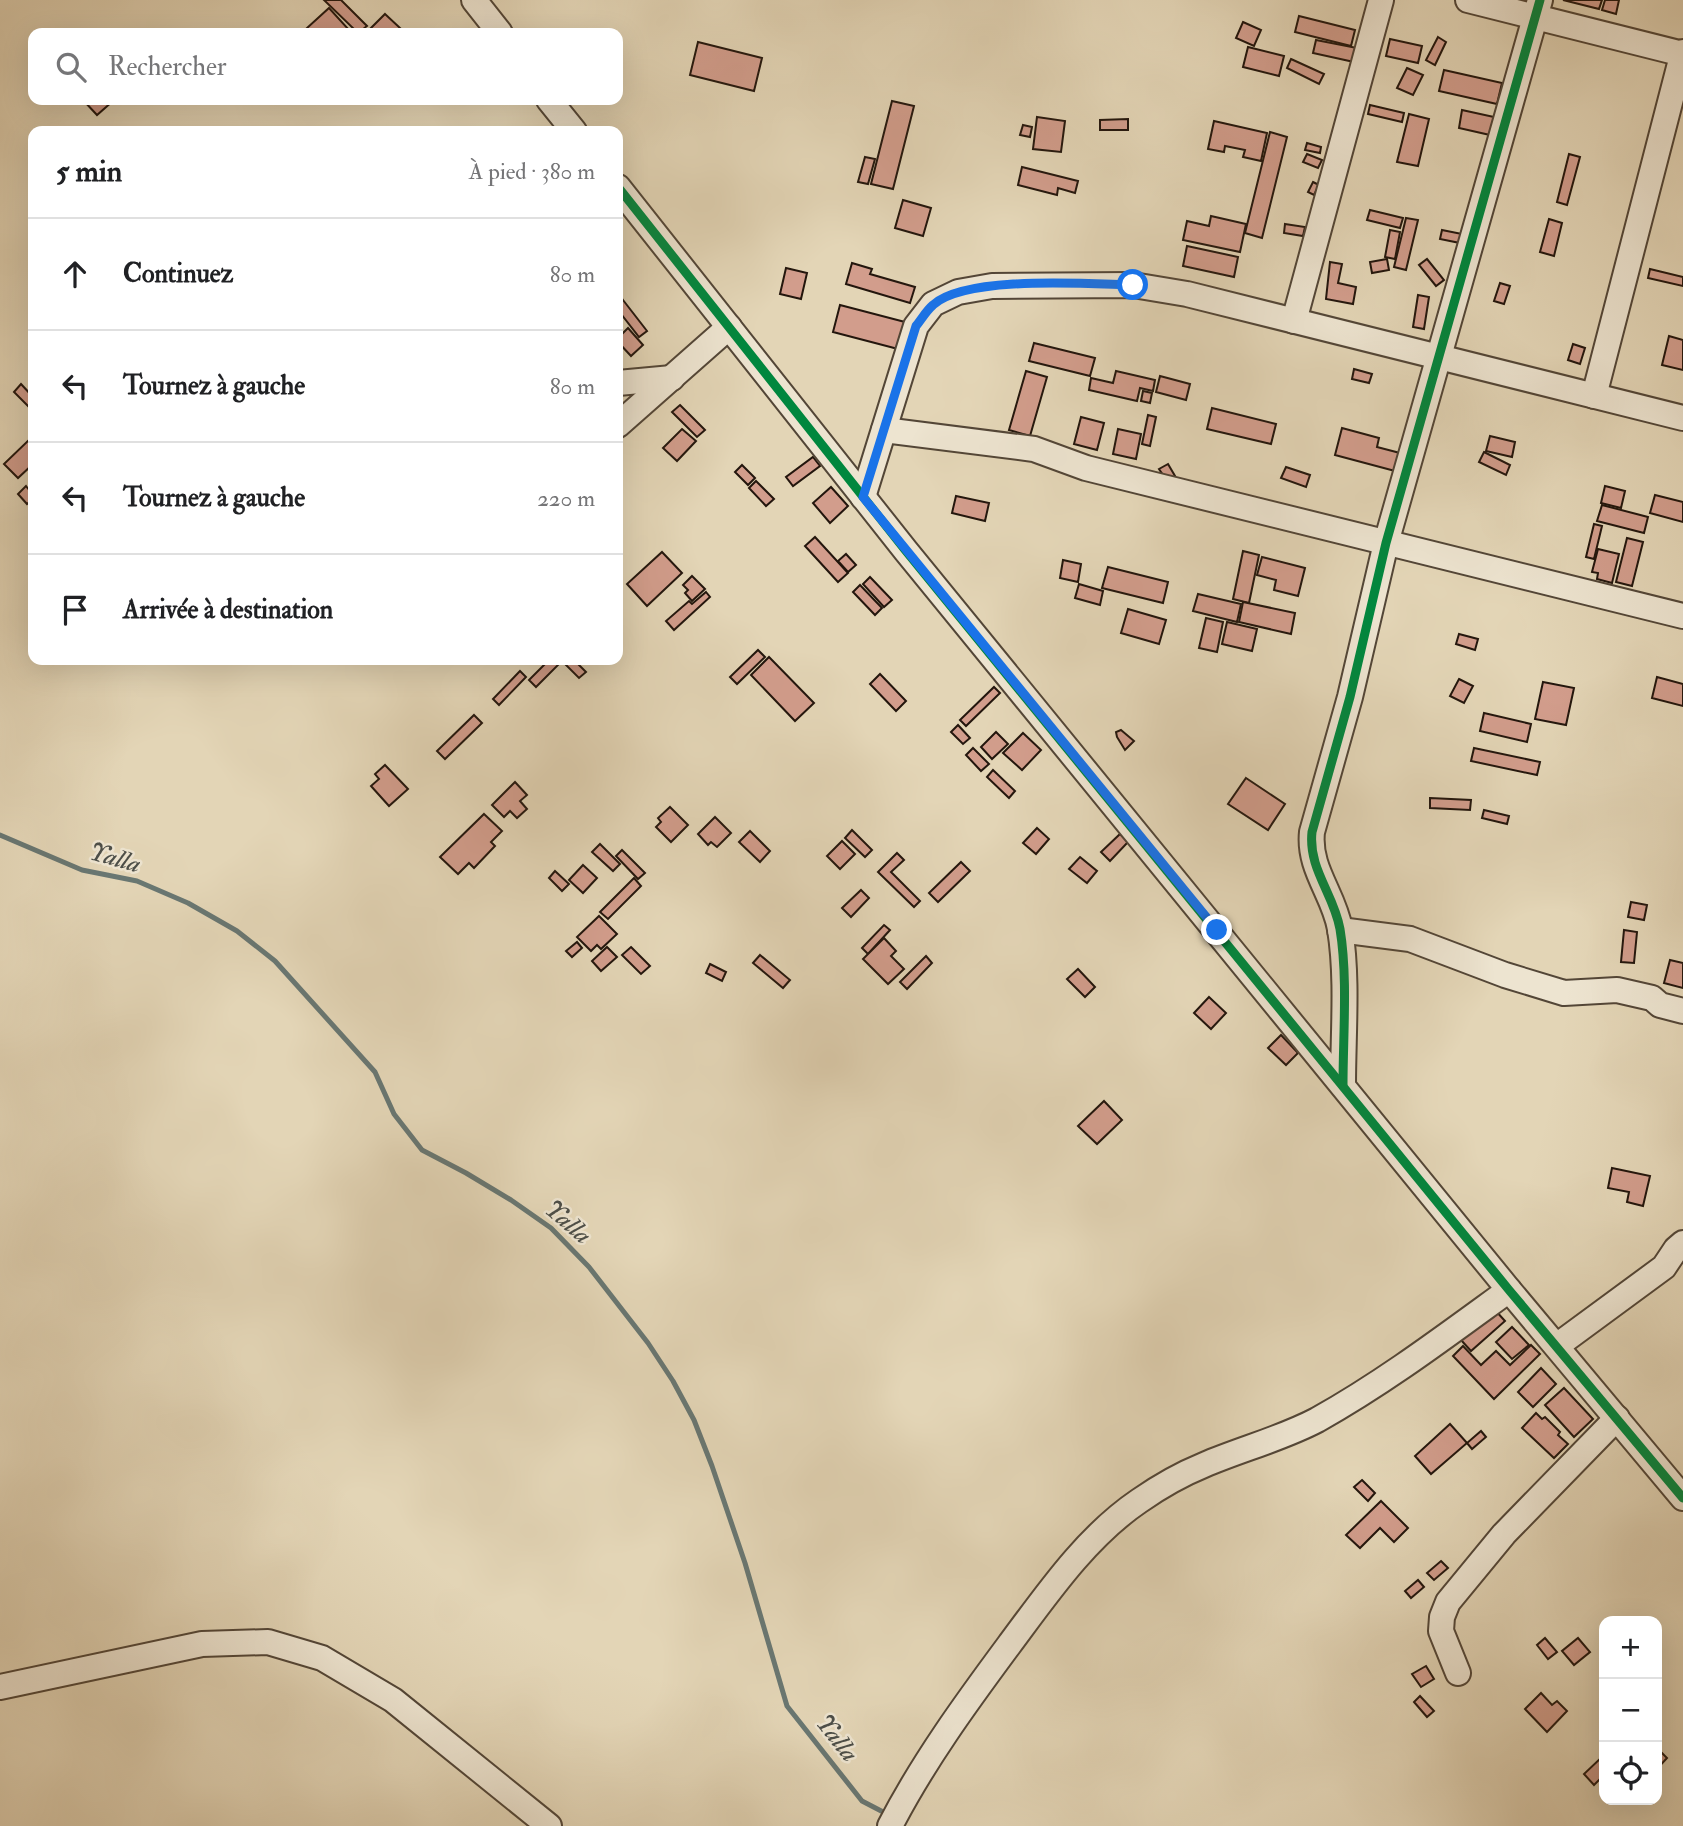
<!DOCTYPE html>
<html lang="fr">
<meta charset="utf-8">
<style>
:root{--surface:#fff;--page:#f2f2f2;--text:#202124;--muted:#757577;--line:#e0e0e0}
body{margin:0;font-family:"IM FELL Double Pica",serif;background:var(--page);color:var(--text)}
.controls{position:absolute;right:21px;bottom:21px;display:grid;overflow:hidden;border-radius:14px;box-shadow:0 7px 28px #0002}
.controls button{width:63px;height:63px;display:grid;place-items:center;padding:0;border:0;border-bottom:2px solid var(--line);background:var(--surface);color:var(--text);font:35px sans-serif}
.stop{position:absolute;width:21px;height:21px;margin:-16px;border:5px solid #1a73e8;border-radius:50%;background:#fff}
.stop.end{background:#1a73e8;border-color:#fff;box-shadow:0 2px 7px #0008}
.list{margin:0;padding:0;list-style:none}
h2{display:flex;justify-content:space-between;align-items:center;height:91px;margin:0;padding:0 28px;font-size:30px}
h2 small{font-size:23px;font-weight:400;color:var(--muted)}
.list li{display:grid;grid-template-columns:46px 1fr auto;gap:21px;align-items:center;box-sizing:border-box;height:112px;padding:0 28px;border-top:2px solid var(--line)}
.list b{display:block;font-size:26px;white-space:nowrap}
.list em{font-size:23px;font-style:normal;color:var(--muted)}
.icon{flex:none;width:38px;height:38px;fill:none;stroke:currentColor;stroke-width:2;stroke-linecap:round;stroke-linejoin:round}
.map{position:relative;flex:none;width:1683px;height:1826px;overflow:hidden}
.search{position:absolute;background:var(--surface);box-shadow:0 7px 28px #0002;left:28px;top:28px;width:595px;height:77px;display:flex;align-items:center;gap:18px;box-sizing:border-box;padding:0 24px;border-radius:14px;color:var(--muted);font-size:26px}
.panel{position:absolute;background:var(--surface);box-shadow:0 7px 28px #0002;left:28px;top:126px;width:595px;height:539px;border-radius:14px}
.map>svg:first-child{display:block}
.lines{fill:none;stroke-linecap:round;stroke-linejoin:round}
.stream{stroke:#697772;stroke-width:5}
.building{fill:#d29d8c;stroke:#23160d;stroke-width:2}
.minor-casing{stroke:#534637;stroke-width:28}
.minor{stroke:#ede4d0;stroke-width:24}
.cycleway-casing{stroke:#ede4d0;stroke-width:13}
.cycleway{stroke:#00873e;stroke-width:9}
.route{stroke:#1a73e8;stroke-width:9}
.labels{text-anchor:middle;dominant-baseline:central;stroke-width:5;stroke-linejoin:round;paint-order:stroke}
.water-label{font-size:26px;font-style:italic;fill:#4c4e48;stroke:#ede4d0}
</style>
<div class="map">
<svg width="1683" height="1826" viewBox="0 0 1683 1826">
<rect width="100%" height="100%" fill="#e3d5b6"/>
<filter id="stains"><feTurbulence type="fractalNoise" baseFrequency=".00286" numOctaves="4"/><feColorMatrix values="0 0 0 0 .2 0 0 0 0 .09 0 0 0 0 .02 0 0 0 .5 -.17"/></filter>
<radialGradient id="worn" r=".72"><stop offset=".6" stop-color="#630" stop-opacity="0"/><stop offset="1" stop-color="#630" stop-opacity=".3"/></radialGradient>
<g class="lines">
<path class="stream" d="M0,835L82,870L137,881L188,903L237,931L275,961L375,1072L394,1114L422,1150L466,1173L511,1200L551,1228L589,1267L648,1343L673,1381L694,1420L712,1466L745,1563L787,1706L862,1801L887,1814"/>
</g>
<g class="building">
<path d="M324,0H341L367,26L358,33Z"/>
<path d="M1563,0H1602L1599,9Z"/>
<path d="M1605,0H1619L1616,14L1602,10Z"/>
<path d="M329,8L350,31L347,33H312L307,28Z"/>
<path d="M385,14L400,28L395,33H375L370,29Z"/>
<path d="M1299,16L1355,30L1351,46L1295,32Z"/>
<path d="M1243,22L1261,30L1254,46L1236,38Z"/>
<path d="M1438,37L1446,42L1435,65L1426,60Z"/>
<path d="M1390,39L1422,46L1418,63L1386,56Z"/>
<path d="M1316,40L1357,48L1354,62L1313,53Z"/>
<path d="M698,42L762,58L754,91L690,75Z"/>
<path d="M1248,47L1284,56L1279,76L1243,67Z"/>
<path d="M1291,59L1324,74L1319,84L1287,68Z"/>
<path d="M1407,68L1423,75L1413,95L1397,88Z"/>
<path d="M1444,70L1502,83L1497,104L1439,91Z"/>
<path d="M83,100H112L113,101L97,115Z"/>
<path d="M892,101L914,106L893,189L871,184Z"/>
<path d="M1370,105L1404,113L1402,122L1368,114Z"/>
<path d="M1462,110L1494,117L1490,135L1459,128Z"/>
<path d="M1409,114L1429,119L1418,166L1397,162Z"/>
<path d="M1037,117L1065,121L1061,152L1033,149Z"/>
<path d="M1128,119V130H1100V120Z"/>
<path d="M1214,121L1267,133L1261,161L1243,157L1245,150L1225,146L1224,152L1208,149Z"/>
<path d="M1023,125L1032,127L1030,137L1020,135Z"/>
<path d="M1270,132L1287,137L1262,238L1245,233Z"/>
<path d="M1307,143L1321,147L1320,153L1305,150Z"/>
<path d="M1307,154L1322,160L1318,168L1303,162Z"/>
<path d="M1569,154L1580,157L1567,205L1557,202Z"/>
<path d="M865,157L875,159L868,184L858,182Z"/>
<path d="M1022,167L1078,181L1075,193L1058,188L1057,195L1018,185Z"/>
<path d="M1313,182L1319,185L1314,195L1308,192Z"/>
<path d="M903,200L931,208L923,236L895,228Z"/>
<path d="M1370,210L1403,218L1400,228L1367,220Z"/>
<path d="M1211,216L1246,224L1240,252L1183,240L1187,221L1209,226Z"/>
<path d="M1406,218L1418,220L1406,270L1394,267Z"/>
<path d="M1549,219L1562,223L1554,256L1540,252Z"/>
<path d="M1285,224L1305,227L1303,236L1284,233Z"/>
<path d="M1390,230L1400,232L1395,259L1385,257Z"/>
<path d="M1442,230L1462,234L1460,243L1440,239Z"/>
<path d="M1187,246L1238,257L1234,277L1183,266Z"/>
<path d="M1387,259L1389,270L1372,273L1370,262Z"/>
<path d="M1427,259L1444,280L1436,286L1419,265Z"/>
<path d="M1330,262L1342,264L1338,283L1356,287L1353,304L1326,299Z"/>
<path d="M852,263L872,269L870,274L915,287L910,303L846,284Z"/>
<path d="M786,268L807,273L801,299L780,294Z"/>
<path d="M1650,269L1683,277V286L1648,278Z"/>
<path d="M1500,283L1510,286L1504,304L1494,301Z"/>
<path d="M1418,295L1429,297L1424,329L1413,327Z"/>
<path d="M623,300L647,331L639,337L618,310V304Z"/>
<path d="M840,305L905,322L898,349L833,332Z"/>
<path d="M628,328L643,345L631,356L618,342V338Z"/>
<path d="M1669,336L1683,340V370L1662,365Z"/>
<path d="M1034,343L1095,358L1090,376L1029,361Z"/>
<path d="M1573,344L1585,348L1580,364L1568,360Z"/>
<path d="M1354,369L1372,374L1369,383L1352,379Z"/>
<path d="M1026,371L1047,377L1030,436L1009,430Z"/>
<path d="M1116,371L1155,380L1153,391L1140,388L1137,401L1089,390L1091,378L1113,383Z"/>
<path d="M1160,376L1190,384L1186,400L1156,392Z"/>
<path d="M21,384L33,397V411L14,392Z"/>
<path d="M1143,391L1152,393L1150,403L1141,401Z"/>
<path d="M680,405L705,430L697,437L672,412Z"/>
<path d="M1212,408L1276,424L1271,444L1207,429Z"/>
<path d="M1148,415L1156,417L1150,446L1142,444Z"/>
<path d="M1081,417L1104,423L1097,450L1074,444Z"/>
<path d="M1342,428L1379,438L1377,447L1400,453L1395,471L1335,455Z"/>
<path d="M682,429L696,441L677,461L663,448Z"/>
<path d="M1118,429L1141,434L1136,459L1113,454Z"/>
<path d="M33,436V464L18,478L4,464Z"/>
<path d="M1490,436L1515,442L1512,457L1486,451Z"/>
<path d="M1484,452L1510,465L1506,475L1479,462Z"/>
<path d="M813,457L820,466L793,486L786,477Z"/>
<path d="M1168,464L1175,476L1167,481L1159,469Z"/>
<path d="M742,465L755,478L748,485L735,472Z"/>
<path d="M1286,467L1310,475L1306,487L1281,478Z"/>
<path d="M756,481L774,499L766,506L749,488Z"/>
<path d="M26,486L33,495V499L27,504L18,494Z"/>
<path d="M1605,486L1625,491L1621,508L1601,503Z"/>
<path d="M831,487L848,506L830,523L813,503Z"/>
<path d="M1655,495L1683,502V522L1650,513Z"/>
<path d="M956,496L989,503L985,521L952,513Z"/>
<path d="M1602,505L1648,517L1644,533L1597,521Z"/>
<path d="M1594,524L1602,526L1594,559L1586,557Z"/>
<path d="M815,537L848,573L838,582L805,546Z"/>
<path d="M1627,538L1643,542L1632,586L1616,582Z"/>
<path d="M1598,549L1619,554L1612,583L1597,579L1598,573L1592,572Z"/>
<path d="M1243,551L1259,555L1249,603L1233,599Z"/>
<path d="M662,552L682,573L647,606L627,584Z"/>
<path d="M846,554L856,565L848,572L838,561Z"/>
<path d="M1262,557L1305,568L1298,596L1274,590L1276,580L1257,575Z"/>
<path d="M1063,560L1081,564L1078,582L1060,578Z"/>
<path d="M1108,567L1168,582L1163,603L1102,588Z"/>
<path d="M692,576L705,589L692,601L685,593L688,590L683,585Z"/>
<path d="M870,577L892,600L884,607L863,584Z"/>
<path d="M1079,584L1103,591L1100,605L1075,598Z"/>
<path d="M860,585L882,608L875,615L853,592Z"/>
<path d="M706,592L710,597L674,630L666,621L689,601L692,604Z"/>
<path d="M1198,594L1241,604L1237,622L1193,611Z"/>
<path d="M1243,602L1295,613L1291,634L1239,622Z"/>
<path d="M1128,609L1166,620L1159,644L1121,633Z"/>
<path d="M1206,618L1223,622L1217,652L1199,648Z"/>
<path d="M1227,622L1257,629L1252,651L1222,644Z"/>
<path d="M1459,634L1478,639L1475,650L1456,644Z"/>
<path d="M758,650L765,657L737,684L730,677Z"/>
<path d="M769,657L814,703L795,721L751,675Z"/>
<path d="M549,660H558L561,662L536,687L529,680Z"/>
<path d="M561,660H574L586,672L579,678Z"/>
<path d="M520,671L526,677L499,705L493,699Z"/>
<path d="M880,674L906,701L896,711L870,684Z"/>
<path d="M1657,677L1683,684V706L1652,698Z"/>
<path d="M1459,679L1473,686L1464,703L1450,696Z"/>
<path d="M1543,682L1574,688L1566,725L1535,719Z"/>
<path d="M994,687L1000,693L966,726L960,720Z"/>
<path d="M1484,713L1531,724L1527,742L1480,731Z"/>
<path d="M474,715L482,723L445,759L437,751Z"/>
<path d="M958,725L970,738L963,744L951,732Z"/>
<path d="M1121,730L1134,741L1125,750L1117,737L1116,732Z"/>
<path d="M996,732L1008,744L992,759L981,747Z"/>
<path d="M1023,733L1041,750L1022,770L1003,753Z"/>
<path d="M973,748L989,764L981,771L966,755Z"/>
<path d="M1474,748L1540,762L1537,775L1471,761Z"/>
<path d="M385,765L408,789L389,806L371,786L379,779L375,774Z"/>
<path d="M993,770L1015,791L1009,798L987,777Z"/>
<path d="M1246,778L1285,804L1268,830L1228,804Z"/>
<path d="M515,782L527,795L520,801L527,809L517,818L510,811L504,817L492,805Z"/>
<path d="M1430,798L1471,800L1470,810L1430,808Z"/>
<path d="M670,807L688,825L671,842L656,827L661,822L658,818Z"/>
<path d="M1484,810L1509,816L1507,824L1482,818Z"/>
<path d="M484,814L502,831L491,842L495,846L474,868L469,863L458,874L440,857Z"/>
<path d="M715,817L731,833L717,847L711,842L708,845L698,834Z"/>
<path d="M1037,828L1049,839L1036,854L1023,843Z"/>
<path d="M852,830L872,850L865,857L845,838Z"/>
<path d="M750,831L770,851L760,862L739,842Z"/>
<path d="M1120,834L1128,842L1110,861L1101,852Z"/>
<path d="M842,841L855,854L840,869L827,856Z"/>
<path d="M600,844L620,864L613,871L592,852Z"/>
<path d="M622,850L645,873L638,879L616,856Z"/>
<path d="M897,853L904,860L891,872L920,901L914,907L878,872Z"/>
<path d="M1080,857L1097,871L1087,883L1069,869Z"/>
<path d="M961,862L970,871L938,902L929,893Z"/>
<path d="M583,865L597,878L583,893L569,880Z"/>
<path d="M555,871L569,884L562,891L549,878Z"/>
<path d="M634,878L641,886L608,919L600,912Z"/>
<path d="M861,890L869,898L851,917L842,908Z"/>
<path d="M1631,902L1647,905L1644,920L1628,917Z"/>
<path d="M599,916L617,934L601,949L597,945L591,951L577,937Z"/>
<path d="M884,925L890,930L868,954L862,948Z"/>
<path d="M1624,930L1637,932L1634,963L1621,962Z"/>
<path d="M884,938L896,951L891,956L904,969L888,984L863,959Z"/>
<path d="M577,942L582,948L572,957L566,951Z"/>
<path d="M607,947L617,957L601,971L592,961Z"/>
<path d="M631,947L650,966L641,974L622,955Z"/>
<path d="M760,955L790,980L783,988L753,963Z"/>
<path d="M926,956L932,963L907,989L900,982Z"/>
<path d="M1670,960L1683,963V988L1664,983Z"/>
<path d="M710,964L726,972L722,981L706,973Z"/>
<path d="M1078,969L1095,987L1085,997L1067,979Z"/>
<path d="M1209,997L1226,1013L1211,1029L1194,1013Z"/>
<path d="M1281,1035L1298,1053L1286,1065L1268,1048Z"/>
<path d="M1104,1101L1122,1120L1097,1144L1078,1126Z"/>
<path d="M1612,1168L1650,1176L1643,1206L1627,1202L1629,1192L1608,1188Z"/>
<path d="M1495,1310L1505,1321L1471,1351L1461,1340Z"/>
<path d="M1512,1327L1529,1345L1512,1359L1496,1342Z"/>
<path d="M1531,1345L1540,1354L1494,1399L1453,1356L1463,1346L1481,1365L1496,1351L1510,1365Z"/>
<path d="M1541,1368L1556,1384L1533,1407L1518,1392Z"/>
<path d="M1564,1388L1593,1419L1574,1437L1545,1405Z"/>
<path d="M1536,1413L1542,1419L1545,1417L1560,1432L1558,1435L1568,1444L1554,1458L1522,1428Z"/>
<path d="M1450,1424L1467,1443L1431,1474L1415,1456Z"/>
<path d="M1481,1431L1486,1437L1472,1449L1467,1443Z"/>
<path d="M1362,1480L1375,1493L1368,1501L1354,1487Z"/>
<path d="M1381,1501L1408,1528L1394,1542L1380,1528L1360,1548L1346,1535Z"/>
<path d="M1441,1561L1448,1568L1434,1580L1427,1573Z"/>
<path d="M1418,1580L1424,1587L1411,1598L1405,1591Z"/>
<path d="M1545,1638L1557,1652L1548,1659L1537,1645Z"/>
<path d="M1578,1638L1590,1652L1574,1665L1562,1651Z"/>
<path d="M1426,1666L1434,1679L1421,1687L1412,1674Z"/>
<path d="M1541,1693L1552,1705L1557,1701L1567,1711L1547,1732L1525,1709Z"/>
<path d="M1420,1696L1434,1711L1427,1717L1414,1702Z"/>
<path d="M1657,1748L1667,1758L1657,1769Z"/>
<path d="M1604,1755V1775L1594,1785L1584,1774Z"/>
</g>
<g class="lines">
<g class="minor-casing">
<g id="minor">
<path d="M474,0L500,33"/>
<path d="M1468,0L1683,54"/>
<path d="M549,100L574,131"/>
<path d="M618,187L906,551L1509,1290L1683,1498"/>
<path d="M1294,321L1381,0"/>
<path d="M618,383L672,378"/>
<path d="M1594,396L1683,52"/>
<path d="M618,425L729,327"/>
<path d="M884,430L1034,449L1086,468L1683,616"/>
<path d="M863,497L916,326L933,304L958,292L992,286L1133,285L1187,294L1683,418"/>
<path d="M1340,930L1410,939L1505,975L1564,993L1617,990L1652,998L1660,1005L1683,1011"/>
<path d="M1343,1085C1343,1035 1348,978 1340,929C1334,894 1308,869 1312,832L1350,697L1386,543L1540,0"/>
<path d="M1558,1345L1664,1267L1676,1249L1683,1243"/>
<path d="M1458,1673L1441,1631L1442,1617L1448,1602L1504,1534L1617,1418"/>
<path d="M0,1687L202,1644L268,1642L322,1658L393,1700L549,1826"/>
<path d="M890,1826C923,1762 966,1703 1009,1645C1047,1594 1086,1537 1139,1501C1159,1487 1182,1474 1204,1465C1241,1449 1281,1439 1317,1420C1385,1382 1447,1335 1509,1290"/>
</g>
</g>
<use href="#minor" class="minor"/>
<g class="cycleway-casing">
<g id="cycleway">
<path d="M618,187L906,551L1509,1290L1683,1498"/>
<path d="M1343,1085C1343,1035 1348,978 1340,929C1334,894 1308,869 1312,832L1350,697L1386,543L1540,0"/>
</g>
</g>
<use href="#cycleway" class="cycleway"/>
</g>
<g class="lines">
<path class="route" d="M1133,285C1088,284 966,275 933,305C926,311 921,320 916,326L863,497L1217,930"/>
</g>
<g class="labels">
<g class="water-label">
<text transform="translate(115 858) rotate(16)">Yalla</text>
<text transform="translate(568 1222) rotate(41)">Yalla</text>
<text transform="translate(837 1738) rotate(52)">Yalla</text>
</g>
</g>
<rect width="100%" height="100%" filter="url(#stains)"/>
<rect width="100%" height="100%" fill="url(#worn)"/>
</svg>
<div class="controls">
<button>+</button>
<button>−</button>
<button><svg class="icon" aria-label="locate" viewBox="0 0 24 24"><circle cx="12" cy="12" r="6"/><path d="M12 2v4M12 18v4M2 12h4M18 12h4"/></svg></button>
</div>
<div class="stop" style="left:1133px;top:285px"></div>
<div class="stop end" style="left:1217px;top:930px"></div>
<div class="search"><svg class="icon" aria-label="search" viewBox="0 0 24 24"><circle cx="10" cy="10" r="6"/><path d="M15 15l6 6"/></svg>Rechercher</div>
<section class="panel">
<h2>5 min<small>À pied · 380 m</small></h2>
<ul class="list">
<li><svg class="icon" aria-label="ahead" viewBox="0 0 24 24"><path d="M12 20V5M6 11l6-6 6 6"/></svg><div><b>Continuez</b></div><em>80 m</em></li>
<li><svg class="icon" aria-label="left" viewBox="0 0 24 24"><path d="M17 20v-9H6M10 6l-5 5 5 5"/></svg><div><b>Tournez à gauche</b></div><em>80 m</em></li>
<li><svg class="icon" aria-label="left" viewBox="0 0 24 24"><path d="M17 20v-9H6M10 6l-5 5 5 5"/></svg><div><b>Tournez à gauche</b></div><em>220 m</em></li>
<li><svg class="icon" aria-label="arrive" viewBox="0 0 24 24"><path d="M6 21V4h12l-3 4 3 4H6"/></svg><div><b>Arrivée à destination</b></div></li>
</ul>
</section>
</div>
